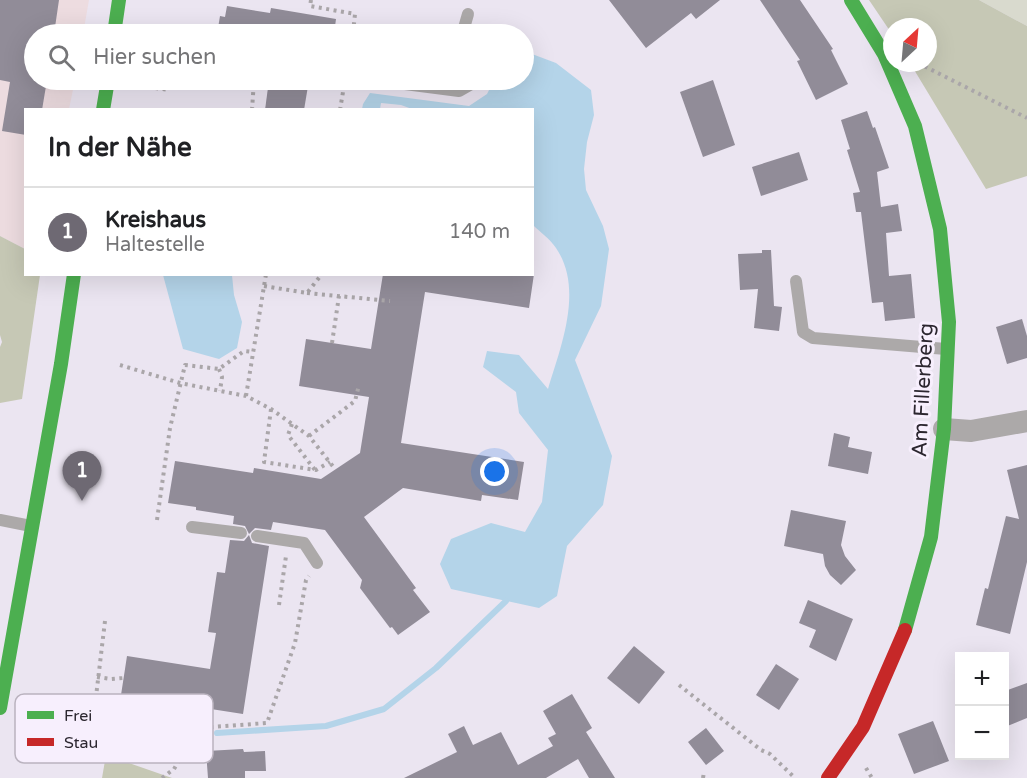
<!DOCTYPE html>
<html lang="de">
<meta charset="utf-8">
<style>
:root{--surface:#fff;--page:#f2f2f2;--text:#202124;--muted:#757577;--line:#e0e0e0;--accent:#6e6973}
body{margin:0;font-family:"Varela Round",sans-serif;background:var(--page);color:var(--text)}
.controls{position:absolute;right:18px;bottom:18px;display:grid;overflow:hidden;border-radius:0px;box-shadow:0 6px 24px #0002}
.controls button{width:54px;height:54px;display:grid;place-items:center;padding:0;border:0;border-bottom:2px solid var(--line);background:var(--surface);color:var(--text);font:30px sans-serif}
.compass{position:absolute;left:883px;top:18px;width:54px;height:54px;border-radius:50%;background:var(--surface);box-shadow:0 6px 24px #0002;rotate:26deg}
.you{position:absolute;left:495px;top:472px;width:21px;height:21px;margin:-15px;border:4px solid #fff;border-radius:50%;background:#1a73e8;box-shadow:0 0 0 9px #1a73e833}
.badge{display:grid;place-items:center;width:39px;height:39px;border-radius:50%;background:var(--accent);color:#fff;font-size:20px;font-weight:700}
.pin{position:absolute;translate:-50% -50px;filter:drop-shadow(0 2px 3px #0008)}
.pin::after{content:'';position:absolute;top:32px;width:21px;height:18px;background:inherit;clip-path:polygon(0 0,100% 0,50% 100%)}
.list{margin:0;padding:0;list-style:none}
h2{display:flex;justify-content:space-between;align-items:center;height:78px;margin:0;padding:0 24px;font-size:26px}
h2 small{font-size:20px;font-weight:400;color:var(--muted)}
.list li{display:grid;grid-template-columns:39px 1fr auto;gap:18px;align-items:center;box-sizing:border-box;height:90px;padding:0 24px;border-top:2px solid var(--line)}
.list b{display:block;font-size:22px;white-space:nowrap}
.list p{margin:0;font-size:20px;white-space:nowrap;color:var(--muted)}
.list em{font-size:20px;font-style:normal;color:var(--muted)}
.icon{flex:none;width:33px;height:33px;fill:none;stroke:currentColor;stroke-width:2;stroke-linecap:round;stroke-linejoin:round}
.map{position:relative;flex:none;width:1027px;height:778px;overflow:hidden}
.search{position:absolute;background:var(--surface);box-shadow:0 6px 24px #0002;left:24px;top:24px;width:510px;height:66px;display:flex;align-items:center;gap:15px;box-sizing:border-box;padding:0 21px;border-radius:33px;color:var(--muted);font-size:22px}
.panel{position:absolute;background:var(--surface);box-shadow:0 6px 24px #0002;left:24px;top:108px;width:510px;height:168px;border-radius:0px}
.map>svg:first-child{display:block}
.industrial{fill:#eddce0}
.green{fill:#d9dace}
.forest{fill:#c6c8b5}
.water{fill:#b4d4e9}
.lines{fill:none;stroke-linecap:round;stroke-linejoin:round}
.stream{stroke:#b4d4e9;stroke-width:6}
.building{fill:#918c98}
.path{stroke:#aaa6a9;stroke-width:4;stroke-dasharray:3 4.5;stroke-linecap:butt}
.lane{stroke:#aca9a9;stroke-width:12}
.street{stroke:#aca9a9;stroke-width:22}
.fast{stroke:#4caf50;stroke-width:14}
.jam{stroke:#c62828;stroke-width:14}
.labels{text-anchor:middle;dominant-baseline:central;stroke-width:6;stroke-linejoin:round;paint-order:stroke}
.street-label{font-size:21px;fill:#2b262f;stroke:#f7effd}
.key{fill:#f7effd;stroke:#bab3bf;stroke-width:1.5}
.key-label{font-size:16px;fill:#2b262f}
</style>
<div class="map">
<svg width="1027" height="778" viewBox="0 0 1027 778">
<rect width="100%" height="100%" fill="#ebe5f1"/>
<path class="industrial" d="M0,0H89L83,34H34V80H75L69,109L26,110L25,249L0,236Z"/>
<path class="green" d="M979,0H1027V26Z"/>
<g class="forest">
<path d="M869,0H979L1027,26V176L986,189L910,63H928V27H892V34Z"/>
<path d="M0,236L25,249L26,274L40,275L22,399L0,403V347L2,342L0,335Z"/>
<path d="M106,755L172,778H102Z"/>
</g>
<g class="water">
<path d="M524,51L556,63L591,90L594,115L587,142L584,169L586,190L603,226L609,249L601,306L575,360L612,456L603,505L567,546L557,596L539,608L451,589L440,564L451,539L491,523L525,532L542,502L548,450L519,413L516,392L483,367L487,351L519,355L548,389C561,346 584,289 556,248C550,239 540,232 533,225L532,110L412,109L401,105L381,103L380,109H362L363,104L370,93L469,106L487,94L494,80H524Z"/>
<path d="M163,275H232L234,295L242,322L237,348L219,359L183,349Z"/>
</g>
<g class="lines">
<path class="stream" d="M217,733L326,726L384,709L436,668L506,601"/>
</g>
<g class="building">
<path d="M0,0H59L54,34H34V80H47L42,110H26V135L2,131L10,82L0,80Z"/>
<path d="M609,0H720L696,19L691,13L646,48Z"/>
<path d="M760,0H800L833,49L831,50L848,84L816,100L797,61L800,60Z"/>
<path d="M227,6L270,13L271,8L336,19L334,34H217L220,16L225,17Z"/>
<path d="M269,80H309L304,110H265Z"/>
<path d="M713,80L735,145L703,157L680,92Z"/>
<path d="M867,111L873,128L875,127L889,168L877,172L881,207L898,204L902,231L886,233L889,276L911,274L915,318L885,321L883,302L872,303L861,212H856L853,193L860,192L847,150L850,149L841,120Z"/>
<path d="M799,152L808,180L761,196L752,167Z"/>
<path d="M762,250H771L774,306L782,307L779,331L754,328L758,289L740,290L738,254L762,253Z"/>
<path d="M383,274H534L529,308L425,292L401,443L524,462L518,500L482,495L481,501L403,488L364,517L416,588L413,590L430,612L398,635L392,627L390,628L360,588L362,580L325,530L273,522L271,530L255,528L249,534L245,526L233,524L234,516L196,510V507L168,503L175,461L253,473L254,468L321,479L360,453L369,397L299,386L306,339L371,349Z"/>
<path d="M1022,319L1027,336V358L1007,364L996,327Z"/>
<path d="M834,433L850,437L848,447L872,452L868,474L828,466Z"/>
<path d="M1027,465V562L1010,634L976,625L985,588L988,589L1006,516L1019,519L1007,470Z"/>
<path d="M791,510L846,521L841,545L845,556L856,570L841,585L830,575L825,566L823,554L784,546Z"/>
<path d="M249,535L252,543L269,546L243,714L121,695L127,656L210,669L216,633L208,632L217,572L225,573L230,540L244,541Z"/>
<path d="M808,600L853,619L836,661L809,647L816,630L799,623Z"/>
<path d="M634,646L665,672L639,704L607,678Z"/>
<path d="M776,664L799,679L779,710L756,695Z"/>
<path d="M1027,683V718L1005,727V691Z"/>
<path d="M572,694L592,728L586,732L615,778H589L578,759L546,778H404L457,752L448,734L464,726L473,745L501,732L518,765L553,746L548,738L556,734L543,711Z"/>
<path d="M933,721L949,761L914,774L898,734Z"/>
<path d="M706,728L724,751L706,765L688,742Z"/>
<path d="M243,749L244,752L265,751L266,771H245V778H208L206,751Z"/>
</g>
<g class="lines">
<g class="path">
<path d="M311,0L310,6L355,14L353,33"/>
<path d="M918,63L1027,118"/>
<path d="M133,85L170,90"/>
<path d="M252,110L254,80"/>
<path d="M340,110L345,80"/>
<path d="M264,286L307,293L322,274"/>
<path d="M307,293L390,301"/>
<path d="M332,343L339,296"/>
<path d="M120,365L180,383L246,396L271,409L309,436L335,469"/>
<path d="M219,369L222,377L220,391"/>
<path d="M246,396L266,274"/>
<path d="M271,409L264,462L316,470L330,462"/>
<path d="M292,424L288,435L315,470"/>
<path d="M309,436L355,401L359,385"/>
<path d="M157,520L170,428L185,365L219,369L244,351L253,352"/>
<path d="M279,605L286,556"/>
<path d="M105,621L93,722L197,728"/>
<path d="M97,677L111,679L124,678"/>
<path d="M679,685L761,750L770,754L795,778"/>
<path d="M866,768L872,778"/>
<path d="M162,778L174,769L198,728L267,723L295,643L306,580L309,576"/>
<path d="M703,778L704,772"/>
</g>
<g class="lane">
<path d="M468,14L464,28L473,34"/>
<path d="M374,80L459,91L473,83L476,80"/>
<path d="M796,281L803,332L813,338L946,349"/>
<path d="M0,520L31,526"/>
<path d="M192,527L241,533"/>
<path d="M257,536L304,543L317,563"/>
</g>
<path class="street" d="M944,429L971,431L1027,421"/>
<g class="fast">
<path d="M851,0L884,54L915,126L940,229L949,322L944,429L931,537L905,630"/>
<path d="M114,34L119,0"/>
<path d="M103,110L108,80"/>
<path d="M0,708L61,364L74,274"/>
</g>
<path class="jam" d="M828,778L863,727L905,630"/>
</g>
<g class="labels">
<g class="street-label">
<text transform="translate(923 390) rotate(-87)">Am Fillerberg</text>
</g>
</g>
<rect x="15" y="694" width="198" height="69" rx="9" class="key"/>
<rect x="27" y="711" width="27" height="8" fill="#4caf50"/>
<rect x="27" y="738" width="27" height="8" fill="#c62828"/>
<g class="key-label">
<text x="64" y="721">Frei</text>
<text x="64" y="748">Stau</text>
</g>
</svg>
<div class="controls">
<button>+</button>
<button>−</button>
</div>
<svg class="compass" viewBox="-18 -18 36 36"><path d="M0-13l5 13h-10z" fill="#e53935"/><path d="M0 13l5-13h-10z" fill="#757577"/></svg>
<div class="you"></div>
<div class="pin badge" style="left:82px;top:501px">1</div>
<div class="search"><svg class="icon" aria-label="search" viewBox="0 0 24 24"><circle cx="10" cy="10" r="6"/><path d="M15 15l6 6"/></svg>Hier suchen</div>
<section class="panel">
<h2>In der Nähe<small></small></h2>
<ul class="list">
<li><span class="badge">1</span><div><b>Kreishaus</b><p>Haltestelle</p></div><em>140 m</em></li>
</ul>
</section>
</div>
